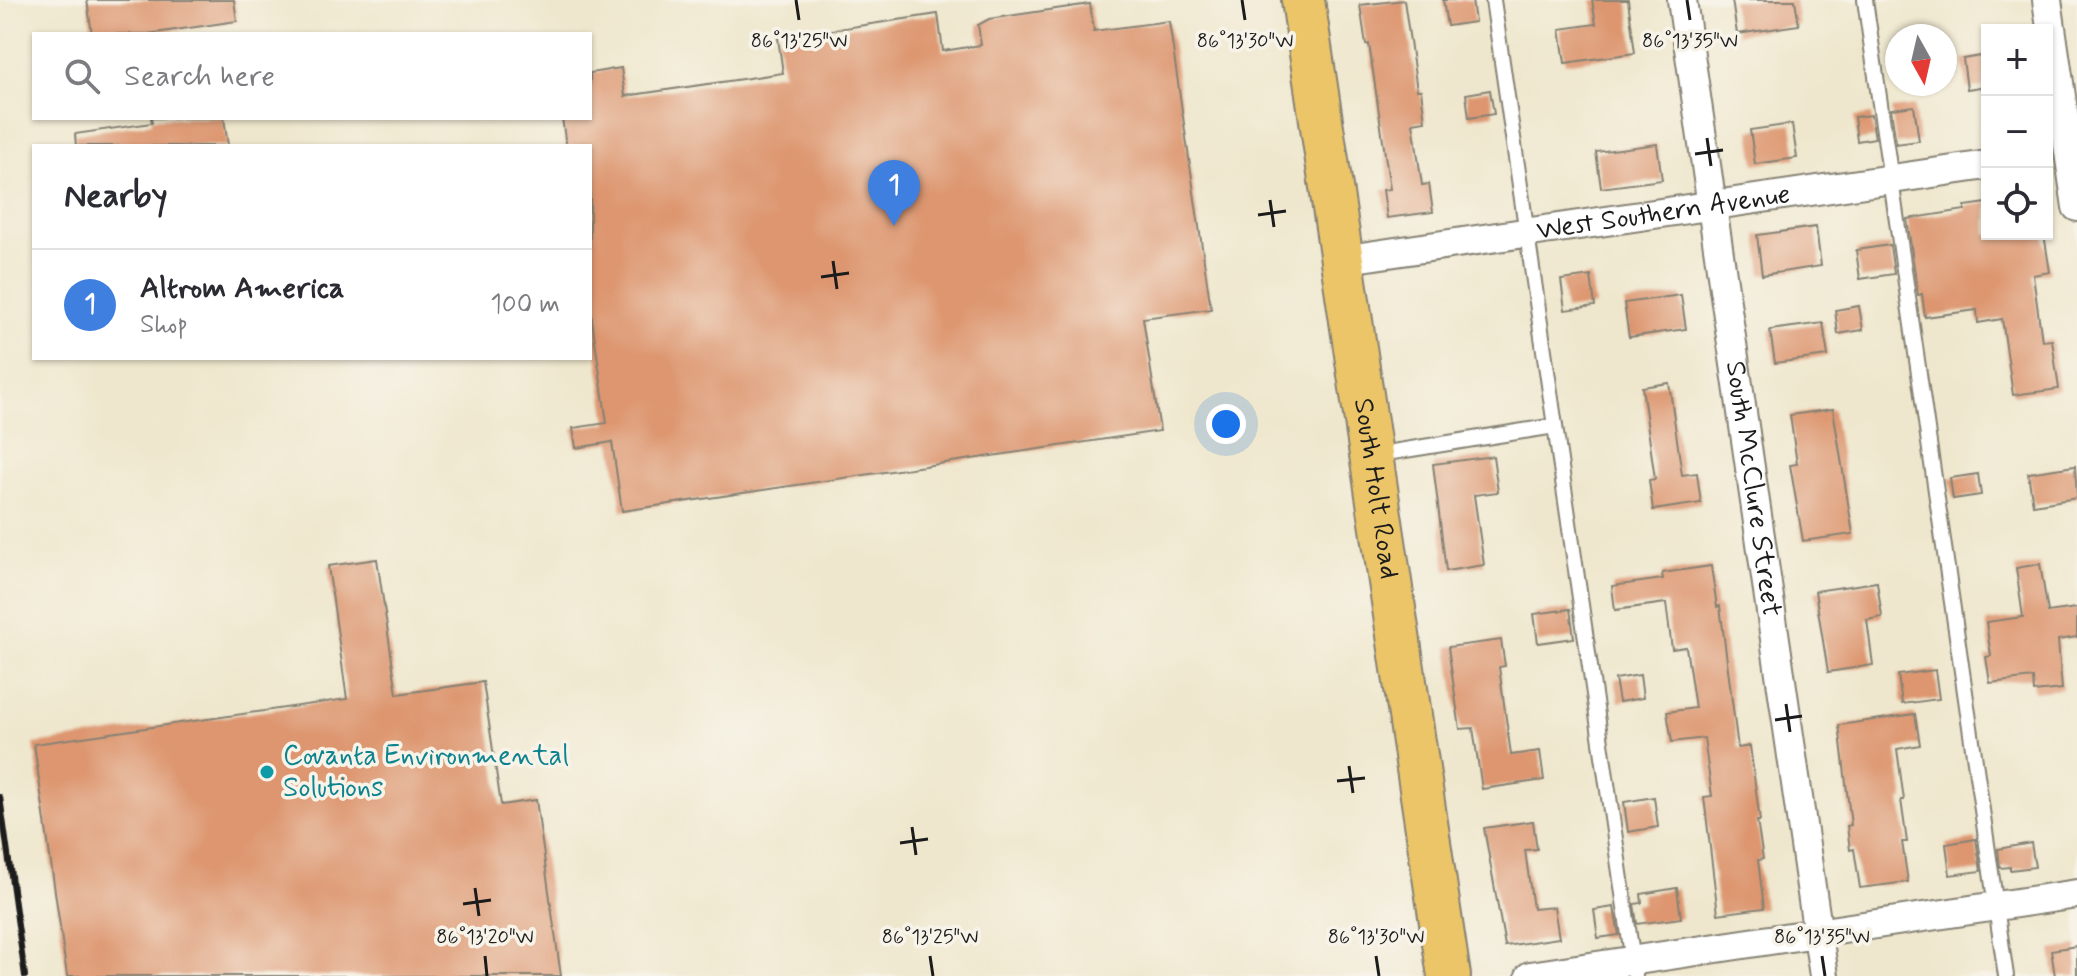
<!DOCTYPE html>
<meta charset="utf-8">
<style>
:root{--surface:#fff;--page:#f2f2f3;--text:#2b2b33;--muted:#7c7c81;--line:#e1e1e2;--accent:#b45309}
body{margin:0;font-family:Mynerve,sans-serif;background:var(--page);color:var(--text)}
.controls{position:absolute;right:24px;top:24px;display:grid;overflow:hidden;border-radius:0px;box-shadow:0 2px 6px #0004}
.controls button{width:72px;height:72px;display:grid;place-items:center;padding:0;border:0;border-bottom:2px solid var(--line);background:var(--surface);color:var(--text);font:40px sans-serif}
.compass{position:absolute;left:1885px;top:24px;width:72px;height:72px;border-radius:50%;background:var(--surface);box-shadow:0 2px 6px #0004;rotate:172deg}
.you{position:absolute;left:1226px;top:424px;width:28px;height:28px;margin:-20px;border:6px solid #fff;border-radius:50%;background:#1a73e8;box-shadow:0 0 0 12px #1a73e833}
.badge{display:grid;place-items:center;width:52px;height:52px;border-radius:50%;background:var(--accent);color:#fff;font-size:26px;font-weight:700}
.pin{position:absolute;translate:-50% -66px;filter:drop-shadow(0 2px 4px #0008)}
.pin::after{content:'';position:absolute;top:42px;width:28px;height:24px;background:inherit;clip-path:polygon(0 0,100% 0,50% 100%)}
.list{margin:0;padding:0;list-style:none}
h2{display:flex;justify-content:space-between;align-items:center;height:104px;margin:0;padding:0 32px;font-size:34px}
h2 small{font-size:26px;font-weight:400;color:var(--muted)}
.list li{display:grid;grid-template-columns:52px 1fr auto;gap:24px;align-items:center;box-sizing:border-box;height:112px;padding:0 32px;border-top:2px solid var(--line)}
.list b{display:block;font-size:30px;white-space:nowrap}
.list p{margin:0;font-size:26px;white-space:nowrap;color:var(--muted)}
.list em{font-size:26px;font-style:normal;color:var(--muted)}
.icon{flex:none;width:44px;height:44px;fill:none;stroke:currentColor;stroke-width:2;stroke-linecap:round;stroke-linejoin:round}
.map{position:relative;flex:none;width:2077px;height:976px;overflow:hidden}
.search{position:absolute;background:var(--surface);box-shadow:0 2px 6px #0004;left:32px;top:32px;width:560px;height:88px;display:flex;align-items:center;gap:20px;box-sizing:border-box;padding:0 28px;border-radius:0px;color:var(--muted);font-size:30px}
.panel{position:absolute;background:var(--surface);box-shadow:0 2px 6px #0004;left:32px;top:144px;width:560px;height:216px;border-radius:0px}
.map>svg:first-child{display:block}
.building{fill:#dd966f}
.lines{fill:none;stroke-linecap:round;stroke-linejoin:round}
.service-casing{stroke:#868274;stroke-width:18}
.minor-casing{stroke:#868274;stroke-width:32}
.primary-casing{stroke:#868274;stroke-width:46}
.service{stroke:#fff;stroke-width:14}
.minor{stroke:#fff;stroke-width:28}
.primary{stroke:#edc569;stroke-width:42}
.rail{stroke:#1c1c1c;stroke-width:6}
.ticks{fill:none;stroke:#1c1c1c;stroke-width:3}
.culture-dot{fill:#0f9aa8;stroke:#f7f3e8;stroke-width:3}
.labels{text-anchor:middle;dominant-baseline:central;stroke-width:7;stroke-linejoin:round;paint-order:stroke}
.street-label{font-size:28px;fill:#1c1c1c;stroke:#f7f3e8}
.culture-label{font-size:28px;fill:#0d838f;stroke:#f7f3e8;text-anchor:start}
.ticks-label{font-size:20px;text-anchor:middle;fill:#1c1c1c;stroke:#f7f3e8;stroke-width:7;stroke-linejoin:round;paint-order:stroke}
</style>
<div class="map">
<svg width="2077" height="976" viewBox="0 0 2077 976">
<rect width="100%" height="100%" fill="#f7f3e8"/>
<filter id="ink" filterUnits="userSpaceOnUse"><feTurbulence type="fractalNoise" baseFrequency=".0125" numOctaves="2"/><feDisplacementMap in="SourceGraphic" scale="16" xChannelSelector="R" yChannelSelector="G"/><feConvolveMatrix kernelMatrix="1 2 1 2 8 2 1 2 1" color-interpolation-filters="sRGB"/></filter>
<filter id="wash" filterUnits="userSpaceOnUse"><feTurbulence type="fractalNoise" baseFrequency=".006" numOctaves="4" result="noise"/><feDisplacementMap in="SourceGraphic" scale="32" xChannelSelector="R" yChannelSelector="G"/><feGaussianBlur stdDeviation="1.8" result="paint"/><feColorMatrix in="noise" values="0 0 0 0 0 0 0 0 0 0 0 0 0 0 0 0 0 1.4 0 .05"/><feComposite in="paint" operator="in"/></filter>
<g filter="url(#wash)">
<rect width="100%" height="100%" fill="#efe7cd"/>
<g id="blocks">
<g class="building">
<path d="M87,0H234L237,21L148,34H92Z"/>
<path d="M1404,0L1417,90H1421L1425,121L1413,123L1422,185L1429,184L1433,212L1387,218L1383,190L1390,189L1369,44L1366,45L1360,5Z"/>
<path d="M1443,0H1472L1475,22L1447,26Z"/>
<path d="M1592,0H1628L1635,53L1565,63L1560,29L1596,24Z"/>
<path d="M1732,0H1795L1799,25L1737,34Z"/>
<path d="M1090,4L1094,31L1169,21L1211,309L1143,318L1160,431L622,511L612,442L576,448L573,428L607,423L590,306V146H566L562,118H590V73L621,68L625,96L783,73L778,38L938,14L943,51L981,45L978,25L989,19Z"/>
<path d="M1987,55V86L1967,89L1963,59Z"/>
<path d="M1490,90L1494,114L1469,118L1466,94Z"/>
<path d="M1914,106L1919,141L1896,144L1891,109Z"/>
<path d="M1871,115L1875,138L1857,141L1854,117Z"/>
<path d="M151,118H224L228,146H76L75,134L152,123Z"/>
<path d="M1792,124L1797,158L1755,164L1750,130Z"/>
<path d="M1657,144L1662,180L1601,188L1596,152Z"/>
<path d="M1987,203V234H2044L2050,272L2033,275L2042,341L2052,340L2059,389L2013,395L2002,319L1978,323L1977,310L1925,317L1922,294L1918,295L1907,219L1965,210V206Z"/>
<path d="M1816,227L1821,266L1762,275L1757,235Z"/>
<path d="M1890,245L1894,274L1860,279L1856,250Z"/>
<path d="M1591,276L1595,306L1565,310L1561,280Z"/>
<path d="M1681,295L1686,329L1629,337L1624,303Z"/>
<path d="M1859,306L1863,330L1838,334L1835,310Z"/>
<path d="M1823,323L1828,356L1775,363L1770,330Z"/>
<path d="M1669,383L1682,475L1697,473L1701,503L1653,510L1649,480L1655,479L1642,387Z"/>
<path d="M1833,409L1853,534L1803,541L1790,465L1797,464L1790,415Z"/>
<path d="M1493,456L1498,492L1474,495L1484,565L1446,571L1433,464Z"/>
<path d="M2075,466L2077,498L2033,505L2028,473Z"/>
<path d="M1978,474L1981,495L1953,499L1950,478Z"/>
<path d="M377,559L397,694L483,682L501,805L536,800L561,976H67L34,744L347,699L328,566Z"/>
<path d="M2040,564L2048,612L2077,608V637L2058,640L2062,689L2034,692L2033,678L1990,683L1986,657L1991,656L1986,622L2023,617L2016,568Z"/>
<path d="M1711,566L1717,607L1720,606L1738,748L1750,746L1760,821H1757L1763,859L1758,860L1764,908L1718,914L1704,797L1712,796L1704,738L1672,742L1667,712L1695,708L1686,647L1672,649L1666,603L1615,610L1612,586L1663,579L1662,573Z"/>
<path d="M1877,582L1882,617L1867,620L1873,665L1828,672L1815,591Z"/>
<path d="M1570,609L1574,638L1538,643L1534,614Z"/>
<path d="M1501,640L1505,666L1499,667L1511,755L1540,751L1544,780L1482,789L1473,728L1460,729L1448,647Z"/>
<path d="M1935,670L1939,699L1902,704L1898,675Z"/>
<path d="M1640,675L1643,698L1619,702L1615,679Z"/>
<path d="M1915,714L1920,745L1897,749L1904,800H1901L1907,842H1902L1908,882L1860,888L1854,849L1850,850L1847,826L1851,825L1839,725Z"/>
<path d="M1654,797L1658,827L1628,832L1624,802Z"/>
<path d="M1533,821L1537,849L1525,850L1533,909L1554,907L1559,938L1505,946L1484,828Z"/>
<path d="M1976,839L1981,871L1950,875L1946,844Z"/>
<path d="M2031,843L2035,867L2010,870V867L2000,868L1998,849Z"/>
<path d="M1677,888L1681,918L1637,924L1634,904L1642,903L1641,894Z"/>
<path d="M1614,907L1619,935L1598,938L1594,910Z"/>
<path d="M2077,946V976H2055L2051,950Z"/>
</g>
</g>
</g>
<g filter="url(#ink)">
<use href="#blocks" fill-opacity="0" stroke="#868274" stroke-width="2"/>
<g class="lines">
<g class="service-casing">
<g id="service">
<path d="M1493,0C1543,325 1585,651 1635,976"/>
<path d="M1865,0L2006,976"/>
<path d="M1374,455L1555,426"/>
</g>
</g>
<g class="minor-casing">
<g id="minor">
<path id="s1" d="M1682,0L1824,976"/>
<path d="M2047,0L2077,207"/>
<path id="s2" d="M1341,260L1987,165"/>
<path d="M1530,976L2077,894"/>
</g>
</g>
<g class="primary-casing">
<g id="primary">
<path id="s3" d="M1303,0L1449,976"/>
</g>
</g>
<use href="#service" class="service"/>
<use href="#minor" class="minor"/>
<use href="#primary" class="primary"/>
<path class="rail" d="M0,797L25,976"/>
</g>
</g>
<path class="ticks" d="M796,0L799,20M1242,0L1245,20M1687,0L1690,20M1707,138L1711,166M1695,154L1723,150M1270,200L1274,227M1258,215L1286,211M833,261L837,289M821,277L849,273M1786,704L1790,732M1775,720L1802,716M1349,766L1353,793M1337,781L1365,778M912,827L916,855M900,843L928,839M475,888L479,916M463,904L491,900M485,956L487,976M930,956L933,976M1376,956L1379,976M1822,956L1825,976"/>
<circle class="culture-dot" cx="267" cy="772" r="8"/>
<g class="labels">
<g class="street-label">
<text stroke="none"><textPath href="#s2" startOffset="326">West Southern Avenue</textPath></text>
<text stroke="none"><textPath href="#s3" startOffset="494">South Holt Road</textPath></text>
<text stroke="none"><textPath href="#s1" startOffset="494">South McClure Street</textPath></text>
</g>
<g class="culture-label">
<text x="283" y="756">Covanta Environmental<tspan x="283" dy="32">Solutions</tspan></text>
</g>
</g>
<g class="ticks-label">
<text x="799" y="47">86°13'25"W</text>
<text x="1245" y="47">86°13'30"W</text>
<text x="1690" y="47">86°13'35"W</text>
<text x="485" y="943">86°13'20"W</text>
<text x="930" y="943">86°13'25"W</text>
<text x="1376" y="943">86°13'30"W</text>
<text x="1822" y="943">86°13'35"W</text>
</g>
</svg>
<div class="controls">
<button>+</button>
<button>−</button>
<button><svg class="icon" aria-label="locate" viewBox="0 0 24 24"><circle cx="12" cy="12" r="6"/><path d="M12 2v4M12 18v4M2 12h4M18 12h4"/></svg></button>
</div>
<svg class="compass" viewBox="-18 -18 36 36"><path d="M0-13l5 13h-10z" fill="#e53935"/><path d="M0 13l5-13h-10z" fill="#7c7c81"/></svg>
<div class="you"></div>
<div class="pin badge" style="left:894px;top:226px;background:#3f7fe0">1</div>
<div class="search"><svg class="icon" aria-label="search" viewBox="0 0 24 24"><circle cx="10" cy="10" r="6"/><path d="M15 15l6 6"/></svg>Search here</div>
<section class="panel">
<h2>Nearby<small></small></h2>
<ul class="list">
<li><span class="badge" style="background:#3f7fe0">1</span><div><b>Altrom America</b><p>Shop</p></div><em>100 m</em></li>
</ul>
</section>
</div>
